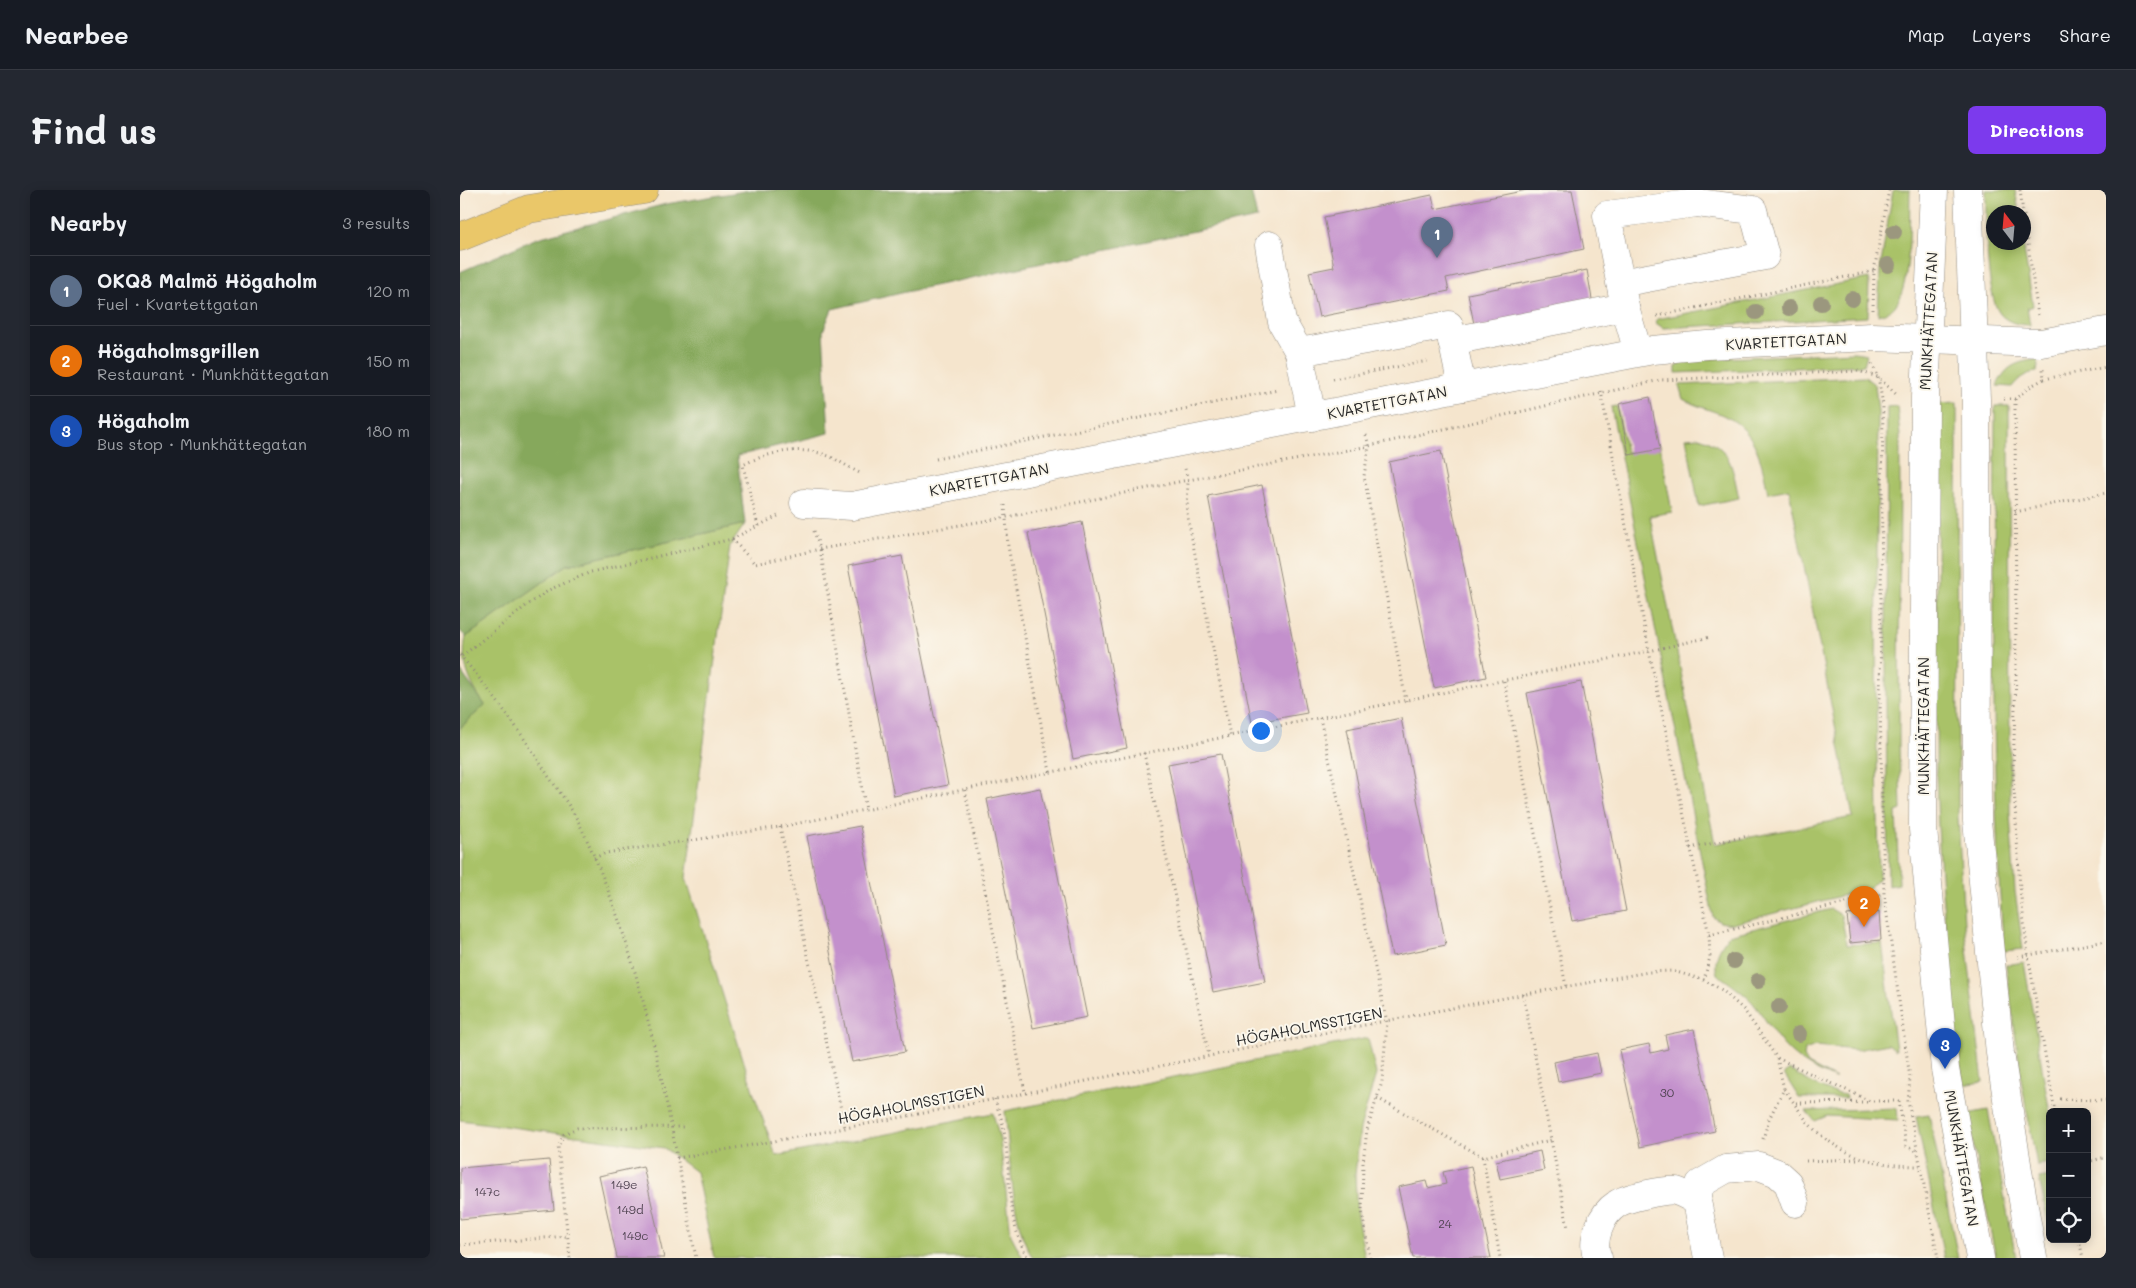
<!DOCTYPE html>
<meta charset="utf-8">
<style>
:root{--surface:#171b24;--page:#242831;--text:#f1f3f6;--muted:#9ea1a6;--line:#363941;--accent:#7c3aed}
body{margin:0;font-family:Mali,sans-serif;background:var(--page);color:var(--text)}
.controls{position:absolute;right:15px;bottom:15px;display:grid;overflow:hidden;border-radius:8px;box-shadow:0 2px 12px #0003}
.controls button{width:45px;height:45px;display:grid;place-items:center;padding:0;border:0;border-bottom:1px solid var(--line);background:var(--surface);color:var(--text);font:25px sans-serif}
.compass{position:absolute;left:1526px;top:15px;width:45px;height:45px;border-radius:50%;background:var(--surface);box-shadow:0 2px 12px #0003;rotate:344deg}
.you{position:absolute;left:800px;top:540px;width:18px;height:18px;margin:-12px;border:4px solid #fff;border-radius:50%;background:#1a73e8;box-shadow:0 0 0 8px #1a73e833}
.badge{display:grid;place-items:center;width:32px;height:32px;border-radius:50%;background:var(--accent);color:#fff;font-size:16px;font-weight:700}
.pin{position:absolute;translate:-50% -41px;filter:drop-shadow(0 1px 2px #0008)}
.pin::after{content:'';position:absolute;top:26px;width:18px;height:15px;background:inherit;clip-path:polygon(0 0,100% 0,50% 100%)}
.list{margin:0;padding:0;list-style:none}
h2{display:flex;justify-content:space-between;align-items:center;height:65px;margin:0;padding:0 20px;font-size:21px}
h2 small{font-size:16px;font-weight:400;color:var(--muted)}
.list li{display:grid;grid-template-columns:32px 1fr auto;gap:15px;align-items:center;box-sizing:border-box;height:70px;padding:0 20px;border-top:1px solid var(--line)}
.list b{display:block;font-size:19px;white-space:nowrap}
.list p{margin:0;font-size:16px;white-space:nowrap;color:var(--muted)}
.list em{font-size:16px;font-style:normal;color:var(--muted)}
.icon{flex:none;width:28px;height:28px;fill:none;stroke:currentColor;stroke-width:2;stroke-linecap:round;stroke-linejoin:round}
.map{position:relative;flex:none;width:1646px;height:1068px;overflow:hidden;border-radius:8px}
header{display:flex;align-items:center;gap:30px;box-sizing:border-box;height:70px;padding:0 25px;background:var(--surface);border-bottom:1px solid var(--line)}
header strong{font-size:24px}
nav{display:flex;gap:28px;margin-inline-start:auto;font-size:18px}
.intro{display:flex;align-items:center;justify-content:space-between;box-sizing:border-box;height:120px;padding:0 30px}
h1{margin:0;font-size:35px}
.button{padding:12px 22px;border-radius:8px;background:var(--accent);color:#fff;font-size:18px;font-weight:700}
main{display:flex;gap:30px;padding:0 30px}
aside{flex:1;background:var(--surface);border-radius:8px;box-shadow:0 2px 12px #0003}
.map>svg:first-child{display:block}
.green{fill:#a9c268;stroke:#6a764a}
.forest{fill:#86a85c;stroke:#586a44}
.building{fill:#c390cc}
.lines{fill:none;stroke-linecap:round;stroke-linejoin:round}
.minor-casing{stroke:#90887c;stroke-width:29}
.highway-casing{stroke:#90887c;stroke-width:29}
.path{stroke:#90887c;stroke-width:3;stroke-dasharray:1 4;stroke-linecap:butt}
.minor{stroke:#fff;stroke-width:28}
.highway{stroke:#eac769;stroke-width:28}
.tree{fill:#9b977e}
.labels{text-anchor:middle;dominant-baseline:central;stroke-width:4;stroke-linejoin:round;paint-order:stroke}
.number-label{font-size:12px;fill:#514453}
.street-label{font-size:15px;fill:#2b2b2b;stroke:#fbf7ec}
</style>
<header>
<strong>Nearbee</strong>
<nav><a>Map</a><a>Layers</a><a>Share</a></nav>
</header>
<div class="intro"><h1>Find us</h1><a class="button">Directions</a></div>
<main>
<aside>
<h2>Nearby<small>3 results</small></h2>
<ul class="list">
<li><span class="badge" style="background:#5c6f8a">1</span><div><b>OKQ8 Malmö Högaholm</b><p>Fuel · Kvartettgatan</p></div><em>120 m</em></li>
<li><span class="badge" style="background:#e8710a">2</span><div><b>Högaholmsgrillen</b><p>Restaurant · Munkhättegatan</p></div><em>150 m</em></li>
<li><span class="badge" style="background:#1a4fb4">3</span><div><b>Högaholm</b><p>Bus stop · Munkhättegatan</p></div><em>180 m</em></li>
</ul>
</aside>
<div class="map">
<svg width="1646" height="1068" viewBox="0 0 1646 1068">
<rect width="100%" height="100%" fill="#fbf7ec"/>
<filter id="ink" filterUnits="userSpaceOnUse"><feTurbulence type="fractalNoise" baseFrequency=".02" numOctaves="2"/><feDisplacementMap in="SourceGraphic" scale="10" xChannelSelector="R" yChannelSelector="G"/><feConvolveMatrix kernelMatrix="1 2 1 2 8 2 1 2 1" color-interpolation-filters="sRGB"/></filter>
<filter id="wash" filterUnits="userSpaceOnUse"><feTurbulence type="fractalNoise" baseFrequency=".0096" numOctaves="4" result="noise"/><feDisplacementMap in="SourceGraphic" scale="20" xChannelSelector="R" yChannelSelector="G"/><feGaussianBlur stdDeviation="1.12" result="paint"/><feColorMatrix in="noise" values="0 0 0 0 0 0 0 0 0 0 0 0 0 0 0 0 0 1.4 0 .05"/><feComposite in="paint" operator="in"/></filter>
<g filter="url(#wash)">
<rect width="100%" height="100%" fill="#f5e5cd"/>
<g class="green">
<path d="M1433,0H1450C1449,28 1452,95 1435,116C1431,121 1425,123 1418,125L1420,80Z"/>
<path d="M1526,0H1555L1559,22H1534V52L1563,53L1573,116L1567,118L1570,135C1559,135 1549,133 1541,125C1525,108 1526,26 1526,0Z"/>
<path d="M1409,88L1408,127L1203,138L1196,133L1197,129Z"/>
<path d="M1394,162L1407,164L1404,175L1216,183V177L1225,170Z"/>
<path d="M1579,169L1577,182C1566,183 1559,188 1552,197L1537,196C1546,175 1557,172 1579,169Z"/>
<path d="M1405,187L1415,195L1418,222L1416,503L1419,688L1408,699L1272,734L1260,732L1253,727L1151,217L1157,216L1166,262L1200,255L1212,322L1190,326L1255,654L1393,627L1329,299L1308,303C1302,273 1297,242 1267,227C1253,220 1237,217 1223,209L1219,195Z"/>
<path d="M1497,213L1498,627L1504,734L1523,892L1503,895L1493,821L1482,701L1478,636L1476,584L1478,214Z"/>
<path d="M1437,216L1440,246L1439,553L1441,620L1436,622L1439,694L1428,696L1426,510L1427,217Z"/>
<path d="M1535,216H1549L1550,624L1555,701L1563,759L1544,761C1529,580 1535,398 1535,216Z"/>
<path d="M1239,247C1272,257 1272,278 1279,308L1239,316L1226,248Z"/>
<path d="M285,334L270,356L226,688L294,904L316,966L533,923L540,950L551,1045L563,1068H254L236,982L204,958L0,930V538L25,515C10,494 0,473 6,447L107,375Z"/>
<path d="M1371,719L1381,725L1387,755L1422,753L1436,860L1428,854L1397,860L1355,856L1345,860L1344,867L1348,874L1376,889C1353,880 1332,868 1317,847C1309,836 1302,824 1293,813C1282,801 1269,793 1257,784C1253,769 1260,756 1269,745Z"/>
<path d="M1564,772L1590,924V973L1577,975L1562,895L1546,775Z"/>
<path d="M908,848L916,884L900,939L895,985L897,1026L905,1068H573C551,1036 550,961 545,921Z"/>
<path d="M1330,880C1347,891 1365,902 1385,905L1386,908H1339L1324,884Z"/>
<path d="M1437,918L1438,930L1367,926L1355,931L1346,921Z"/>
<path d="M1528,920L1556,1068H1536L1507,924Z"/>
<path d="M1469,924L1498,1068H1484L1456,926Z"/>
<path d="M1590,986V1040L1579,988Z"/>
</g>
<g class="forest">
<path d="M291,0H791L797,28L459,99L372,119L363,141L369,243L277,266L285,334L107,375L6,447L0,441V82L77,48L206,14Z"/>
<path d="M0,480L25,515L0,538Z"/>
</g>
<g id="blocks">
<g class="building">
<path d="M1067,0H1112L1124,59L986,88L989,101L859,127L849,82L874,77L864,27L972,5L975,19Z"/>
<path d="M1127,80L1133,115L1015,139L1008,104Z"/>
<path d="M1190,207L1200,259L1169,265L1159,214Z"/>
<path d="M981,261L1026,487L974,498L929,272Z"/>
<path d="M802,295L847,523L792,533L748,306Z"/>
<path d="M622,332L667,558L613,569L568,343Z"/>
<path d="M442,366L488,595L434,606L388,376Z"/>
<path d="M1121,492L1166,721L1112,731L1067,503Z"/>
<path d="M941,528L986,755L932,766L887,539Z"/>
<path d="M761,564L805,792L753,802L708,574Z"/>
<path d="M580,598L627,827L573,838L527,609Z"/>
<path d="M400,636L445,862L392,872L347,646Z"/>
<path d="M1419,722L1421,750L1390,753L1387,725Z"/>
<path d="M1234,839L1255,941L1180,957L1159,860L1189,854L1191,863L1208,859L1205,845Z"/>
<path d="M1137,863L1141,883L1098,892L1094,872Z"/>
<path d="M1080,961L1084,980L1040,989L1036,971Z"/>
<path d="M89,970L94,1020L0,1029V978Z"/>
<path d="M183,976L204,1068H157L139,986Z"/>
<path d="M1011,976L1031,1068H953L938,997L966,991L968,998L986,994L983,982Z"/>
</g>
</g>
</g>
<g filter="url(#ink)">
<use href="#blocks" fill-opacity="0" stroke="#90887c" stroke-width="1"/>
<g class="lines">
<g class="minor-casing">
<g id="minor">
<path d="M1474,0L1465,207L1463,639L1485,879L1520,1068"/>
<path d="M1508,0L1516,209L1517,631L1540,863L1559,987L1573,1068"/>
<path d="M809,55L822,132L839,162L852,227"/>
<path d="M1160,93L1305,66L1293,20L1237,13L1147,25L1165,117L1178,162"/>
<path d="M992,151L1165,117"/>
<path d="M839,162L989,135L1002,197"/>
<path d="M344,313L392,316L1193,160L1247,155L1412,147L1581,153L1646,141"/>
<path d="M1138,1068C1130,1051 1141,1024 1157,1014C1165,1008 1206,999 1216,1001C1223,1003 1231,1008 1237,1011"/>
<path d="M1248,1068L1237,1011L1240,994L1266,979L1299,976L1317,983L1328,993L1335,1013"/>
</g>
</g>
<g class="highway-casing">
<path id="highway" d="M0,47L69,19L184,0"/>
</g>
<g class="path">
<path d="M1560,0L1563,22"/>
<path d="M1564,25L1578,126"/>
<path d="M1413,120L1414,81L1429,0"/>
<path d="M1197,126L1414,81"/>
<path d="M1412,174L1418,187L1423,215L1420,511L1424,704L1450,888L1448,911L1478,1068"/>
<path d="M873,189L968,171"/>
<path d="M1584,189L1646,177"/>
<path d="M1141,201L1189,461L1249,745L1250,767L1244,790"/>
<path d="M1544,209H1555L1571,196L1584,189L1583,179"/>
<path d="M1555,209L1556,484L1553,581L1560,699L1568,765L1595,922"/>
<path d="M906,245L909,256L904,286L946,511"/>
<path d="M476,269L818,200"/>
<path d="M725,279L728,290L727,323L770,546"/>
<path d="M545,315L548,356L590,582"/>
<path d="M1555,322L1646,303"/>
<path d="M298,336L283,275C305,263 338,256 363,264C376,268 389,278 402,284"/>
<path d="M354,341L360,359L406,620"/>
<path d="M272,349L295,374L360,359L547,327L728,290L909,256L1200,190L1398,181L1418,187L1438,206"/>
<path d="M0,465C33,504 62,543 89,587C99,601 110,616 118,631C185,768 208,920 236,1068"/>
<path d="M2,466L66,416L91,399L131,382L272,349L320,325"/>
<path d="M1044,491L1106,796"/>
<path d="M860,528L927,832L922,892L907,940L903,972L902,1021L910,1068"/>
<path d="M684,563L749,866"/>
<path d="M505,600L565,902"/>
<path d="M320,637L385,938"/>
<path d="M1230,658L1289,646"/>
<path d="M134,668L146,663L320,637L1189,461L1250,447"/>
<path d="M1249,745L1424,704"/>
<path d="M1558,767L1646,751"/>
<path d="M1063,804L1108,1038"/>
<path d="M1324,899C1334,912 1343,928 1354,939C1385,968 1419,976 1460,976"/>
<path d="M917,908L1023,967L1091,950"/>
<path d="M535,909C537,917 541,926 543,935C552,980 544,1027 568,1068"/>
<path d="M1600,909L1646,910"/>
<path d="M1439,911L1446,956L1457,961"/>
<path d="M1336,913L1407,912"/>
<path d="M1303,949L1309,929L1324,899L1317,868"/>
<path d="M1023,967L1040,1068"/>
<path d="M217,968C543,913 864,838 1189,782L1213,781L1244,790L1262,800L1284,820L1317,868L1410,911H1443"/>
<path d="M1346,971L1399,969"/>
<path d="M1627,972L1646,967"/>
<path d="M1619,1049L1623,1068"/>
<path d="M0,1055L108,1046"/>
<path d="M110,1068L98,957L104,944L117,938L224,937"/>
</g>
<use href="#minor" class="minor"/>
<use href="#highway" class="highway"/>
</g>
<g class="tree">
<circle cx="1434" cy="42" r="8"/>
<circle cx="1428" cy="75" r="8"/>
<circle cx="1392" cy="109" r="8"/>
<circle cx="1361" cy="113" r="8"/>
<circle cx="1329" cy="118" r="8"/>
<circle cx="1296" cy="122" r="8"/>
<circle cx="1274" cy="771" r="8"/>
<circle cx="1298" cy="791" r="8"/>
<circle cx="1319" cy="817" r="8"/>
<circle cx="1339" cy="844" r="8"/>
</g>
</g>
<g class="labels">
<g class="number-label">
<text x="1207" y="902">30</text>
<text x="164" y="994">149e</text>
<text x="27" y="1001">147c</text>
<text x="170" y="1019">149d</text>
<text x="985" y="1033">24</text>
<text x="175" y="1045">149c</text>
</g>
<g class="street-label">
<text transform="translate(1468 131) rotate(-87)">MUNKHÄTTEGATAN</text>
<text transform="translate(1326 151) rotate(-3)">KVARTETTGATAN</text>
<text transform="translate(927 212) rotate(-11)">KVARTETTGATAN</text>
<text transform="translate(529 289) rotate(-11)">KVARTETTGATAN</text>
<text transform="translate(1463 536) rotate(-90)">MUNKHÄTTEGATAN</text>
<text transform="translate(849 836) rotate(-11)">HÖGAHOLMSSTIGEN</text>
<text transform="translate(451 914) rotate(-11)">HÖGAHOLMSSTIGEN</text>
<text transform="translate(1502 968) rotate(80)">MUNKHÄTTEGATAN</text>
</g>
</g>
</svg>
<div class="controls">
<button>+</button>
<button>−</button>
<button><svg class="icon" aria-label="locate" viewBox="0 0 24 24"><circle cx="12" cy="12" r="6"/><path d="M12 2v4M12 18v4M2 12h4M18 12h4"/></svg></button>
</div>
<svg class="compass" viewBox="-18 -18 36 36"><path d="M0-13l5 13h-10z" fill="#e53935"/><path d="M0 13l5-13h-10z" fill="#9ea1a6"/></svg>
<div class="you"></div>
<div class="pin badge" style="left:977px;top:68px;background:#5c6f8a">1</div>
<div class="pin badge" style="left:1404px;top:737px;background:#e8710a">2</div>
<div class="pin badge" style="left:1485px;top:879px;background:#1a4fb4">3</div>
</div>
</main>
